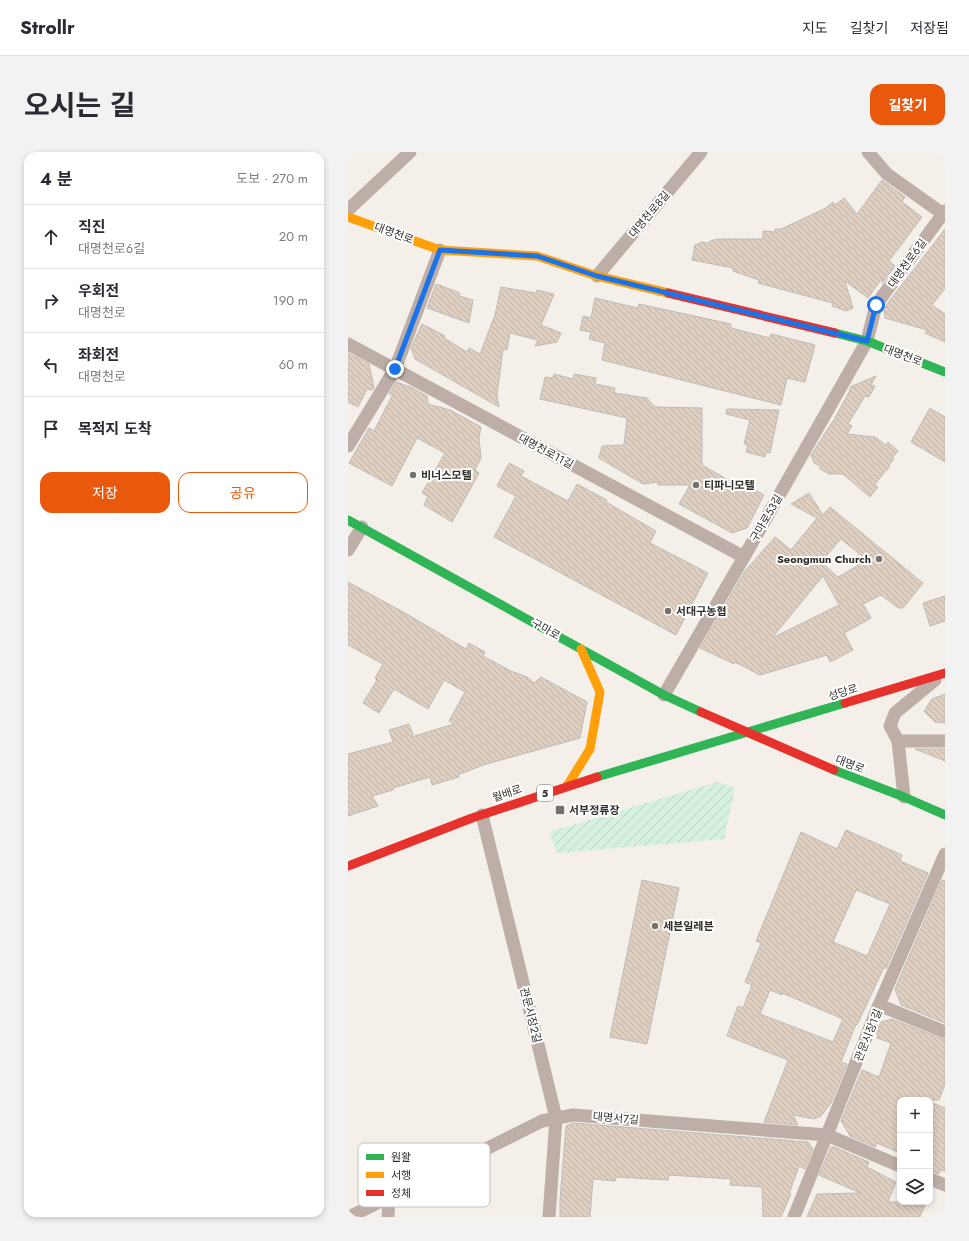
<!DOCTYPE html>
<html lang="ko">
<meta charset="utf-8">
<style>
:root{--surface:#fff;--page:#f2f2f3;--text:#2b2b33;--muted:#7c7c81;--line:#e1e1e2;--accent:#ea580c}
body{margin:0;font-family:Jost,"Noto Sans KR",sans-serif;background:var(--page);color:var(--text)}
.controls{position:absolute;right:12px;bottom:12px;display:grid;overflow:hidden;border-radius:8px;box-shadow:0 2px 6px #0003}
.controls button{width:36px;height:36px;display:grid;place-items:center;padding:0;border:0;border-bottom:1px solid var(--line);background:var(--surface);color:var(--text);font:20px sans-serif}
.stop{position:absolute;width:12px;height:12px;margin:-9px;border:3px solid #1a73e8;border-radius:50%;background:#fff}
.stop.end{background:#1a73e8;border-color:#fff;box-shadow:0 1px 4px #0008}
.list{margin:0;padding:0;list-style:none}
h2{display:flex;justify-content:space-between;align-items:center;height:52px;margin:0;padding:0 16px;font-size:17px}
h2 small{font-size:13px;font-weight:400;color:var(--muted)}
.list li{display:grid;grid-template-columns:26px 1fr auto;gap:12px;align-items:center;box-sizing:border-box;height:64px;padding:0 16px;border-top:1px solid var(--line)}
.list b{display:block;font-size:15px;white-space:nowrap}
.list p{margin:0;font-size:13px;white-space:nowrap;color:var(--muted)}
.list em{font-size:13px;font-style:normal;color:var(--muted)}
.actions{display:flex;gap:8px;padding:12px 16px}
.actions a{flex:1;padding:9px 0;border:1px solid var(--accent);border-radius:12px;text-align:center;font-size:14px;color:var(--accent)}
.actions .main{background:var(--accent);color:#fff}
.icon{flex:none;width:22px;height:22px;fill:none;stroke:currentColor;stroke-width:2;stroke-linecap:round;stroke-linejoin:round}
.map{position:relative;flex:none;width:597px;height:1065px;overflow:hidden;border-radius:12px}
header{display:flex;align-items:center;gap:24px;box-sizing:border-box;height:56px;padding:0 20px;background:var(--surface);border-bottom:1px solid var(--line)}
header strong{font-size:19px}
nav{display:flex;gap:22px;margin-inline-start:auto;font-size:14px}
.intro{display:flex;align-items:center;justify-content:space-between;box-sizing:border-box;height:96px;padding:0 24px}
h1{margin:0;font-size:28px}
.button{padding:10px 18px;border-radius:12px;background:var(--accent);color:#fff;font-size:14px;font-weight:700}
main{display:flex;gap:24px;padding:0 24px}
aside{flex:1;background:var(--surface);border-radius:12px;box-shadow:0 2px 6px #0003}
.map>svg:first-child{display:block}
.garden{fill:url(#garden-furrows)}
.building{fill:url(#building-back-hatch);stroke:#bfbbb7;fill-rule:evenodd}
.lines{fill:none;stroke-linecap:round;stroke-linejoin:round}
.street{stroke:#beaea8;stroke-width:13}
.fast{stroke:#30b455;stroke-width:9}
.slow{stroke:#ff9f0a;stroke-width:9}
.jam{stroke:#e5322d;stroke-width:9}
.route{stroke:#1a73e8;stroke-width:5}
.poi-dot{fill:#76726e;stroke:#fff;stroke-width:1.5}
.labels{text-anchor:middle;dominant-baseline:central;stroke-width:4;stroke-linejoin:round;paint-order:stroke}
.shield{fill:#fff;stroke:#706d6b;stroke-width:1}
.shield-label{font-size:10px;font-weight:bold;fill:#322f2b}
.street-label{font-size:11px;fill:#322f2b;stroke:#fff}
.poi-label{font-size:11px;font-weight:bold;fill:#322f2b;stroke:#fff;text-anchor:start}
.key{fill:#fff;stroke:#c2c1bf;stroke-width:1}
.key-label{font-size:11px;fill:#322f2b}
</style>
<header>
<strong>Strollr</strong>
<nav><a>지도</a><a>길찾기</a><a>저장됨</a></nav>
</header>
<div class="intro"><h1>오시는 길</h1><a class="button">길찾기</a></div>
<main>
<aside>
<h2>4 분<small>도보 · 270 m</small></h2>
<ul class="list">
<li><svg class="icon" aria-label="ahead" viewBox="0 0 24 24"><path d="M12 20V5M6 11l6-6 6 6"/></svg><div><b>직진</b><p>대명천로6길</p></div><em>20 m</em></li>
<li><svg class="icon" aria-label="right" viewBox="0 0 24 24"><path d="M7 20v-9h11M14 6l5 5-5 5"/></svg><div><b>우회전</b><p>대명천로</p></div><em>190 m</em></li>
<li><svg class="icon" aria-label="left" viewBox="0 0 24 24"><path d="M17 20v-9H6M10 6l-5 5 5 5"/></svg><div><b>좌회전</b><p>대명천로</p></div><em>60 m</em></li>
<li><svg class="icon" aria-label="arrive" viewBox="0 0 24 24"><path d="M6 21V4h12l-3 4 3 4H6"/></svg><div><b>목적지 도착</b></div></li>
</ul>
<div class="actions"><a class="main">저장</a><a>공유</a></div>
</aside>
<div class="map">
<svg width="597" height="1065" viewBox="0 0 597 1065">
<defs>
<pattern id="garden-furrows" width="10" height="10" patternUnits="userSpaceOnUse"><rect width="10" height="10" fill="#d5f1de"/><path d="M-1 1l2-2M0 10L10 0M9 11l2-2" fill="none" stroke="#b7cfbf"/></pattern>
<pattern id="building-back-hatch" width="6" height="6" patternUnits="userSpaceOnUse"><rect width="6" height="6" fill="#decfc0"/><path d="M-1 5l2 2M0 0l6 6M5-1l2 2" fill="none" stroke="#bfb2a5"/></pattern>
</defs>
<rect width="100%" height="100%" fill="#f4efe9"/>
<path class="garden" d="M369,630L387,636L376,687L209,701L201,680Z"/>
<g class="building">
<path d="M534,28L557,45L554,50L574,65L541,109L547,114L534,131V126L520,146L497,129L505,156L498,159L484,154L485,151L410,131L411,128L385,119V116L344,108L347,93L354,90L360,91L362,89L370,87H415V79L427,80V77H433L476,57L485,50L487,53L496,46L509,62Z"/>
<path d="M597,77V136L584,153L597,162V190L577,181L579,178L537,166L536,156Z"/>
<path d="M88,132L112,141L111,144L125,148L121,171L79,156Z"/>
<path d="M153,135L188,141L189,138L206,142L193,173L213,181L209,190L187,194L190,188L162,181L159,198L155,197L149,243L151,255L67,207L63,196L74,172L97,184L96,186L119,200L121,196L132,202L147,163Z"/>
<path d="M247,146L290,156L291,152L383,172V176L422,186L423,182L467,193L457,230L439,226L433,253L254,208L257,191L241,187L243,180L232,178L235,164L243,166Z"/>
<path d="M0,201L21,212L26,236L25,238L19,237L10,255L0,250Z"/>
<path d="M206,222L225,227L226,222L248,226L247,232L267,236L266,241L299,246L307,255L354,256V313L396,337L398,333L416,343L399,376L384,381L331,352L342,333H310V330L295,332L251,306L254,294L276,293L279,266L192,247L197,225L205,226Z"/>
<path d="M528,224L523,233L527,234L521,245L517,244L500,272L504,274L499,282L527,285L538,293L540,290L550,299L544,306L546,307L541,313L542,314L527,332L530,335L522,345L495,322H481L472,317V314L466,311L463,303L487,266L502,238V235Z"/>
<path d="M48,230L63,235L79,244L80,252L102,258L133,275L131,286L133,306L127,318L131,321L104,370L76,353L80,344L74,341L97,301L69,286L44,334L1,311L21,276L26,279L45,242H41Z"/>
<path d="M582,256L597,265V310L563,290Z"/>
<path d="M379,257L431,258L422,301L418,300L417,305L398,300L400,293L396,292L402,268L378,262Z"/>
<path d="M161,311L176,319L173,324L220,349L229,332L259,348L258,350L308,379L302,391L360,421L328,483L146,385L168,344L149,334Z"/>
<path d="M461,341L475,363L482,355L575,431L555,456H550L533,443L515,452L523,466L496,481L505,498L482,510L479,503L412,523L387,510L386,512L352,496L397,419L427,385L443,398L469,366L443,352ZM493,387L519,408L490,425L473,410ZM475,424L491,453L424,486Z"/>
<path d="M0,430L57,461L118,497L121,491L137,500L135,504L163,519L179,525L186,531L193,525L239,550L232,586L135,613L110,623L111,625L84,633L82,625L45,636V638L24,644L30,654L0,664V602L45,590L41,578L61,572L65,583L63,585L106,572L101,569L117,540L96,528L80,557L46,537L31,561L15,551L29,528L27,526L35,512L0,493Z"/>
<path d="M597,444V469L582,474L575,451Z"/>
<path d="M597,542V571L587,570L576,559L584,547Z"/>
<path d="M567,597H597V609Z"/>
<path d="M498,678L554,703L552,709L580,721L538,817L537,813L509,873L508,872L493,910L499,912L483,951L473,964L466,967L445,963L450,973L416,970L440,908L379,884L390,854L395,856L404,833L397,830L413,791L408,789L453,680L489,697ZM508,738L542,752L519,804L485,790ZM422,838L434,843V841L495,867L485,890L412,862Z"/>
<path d="M294,728L331,736L299,892L262,885Z"/>
<path d="M594,728L597,729V871L553,853L547,837Z"/>
<path d="M544,867L597,888V932L591,948H552V1001L529,991L527,995L502,984L493,969L514,918L531,925L543,891L529,886L530,882L528,881L533,870Z"/>
<path d="M582,950L597,956V1019L592,1018L591,1022L582,1019Z"/>
<path d="M225,971L460,990L465,997L457,1017L451,1014L441,1042H443L433,1065H415L414,1035L382,1033L383,1027L321,1023L320,1028L268,1025L267,1029L245,1027L242,1065H212V1048L218,974Z"/>
<path d="M483,995H486L521,1010L519,1015L548,1030L540,1050H578L572,1065H459L469,1042L512,1041L471,1023Z"/>
</g>
<g class="lines">
<g class="street">
<path d="M520,0L539,22L595,62"/>
<path d="M0,58L62,0"/>
<path d="M249,124L353,0"/>
<path d="M0,192L396,405"/>
<path d="M0,294L47,217L92,98"/>
<path d="M0,398L14,375"/>
<path d="M316,543L396,405L519,189L528,153L597,59"/>
<path d="M550,589H597"/>
<path d="M556,645L550,589L542,574L547,561L587,528"/>
<path d="M134,663L208,966L201,1065"/>
<path d="M531,853L597,880"/>
<path d="M582,1027L597,1033"/>
<path d="M1,1065L194,969L225,963L479,983L552,1014"/>
<path d="M40,1065L41,1045"/>
<path d="M446,1065L531,853L597,702"/>
</g>
<g class="fast">
<path d="M487,181L519,189L597,220"/>
<path d="M0,368L316,543L353,560"/>
<path d="M486,618L556,645L597,663"/>
<path d="M249,625L497,551"/>
</g>
<g class="slow">
<path d="M0,65L92,98L189,104L249,124L320,141"/>
<path d="M219,634L242,597L252,540L233,497"/>
</g>
<g class="jam">
<path d="M320,141L487,181"/>
<path d="M497,551L597,521"/>
<path d="M353,560L486,618"/>
<path d="M0,714L124,666L249,625"/>
</g>
</g>
<g class="lines">
<path class="route" d="M47,217L92,98L189,104L249,124L519,189L528,153"/>
</g>
<g class="poi-dot">
<circle cx="65" cy="323" r="4"/>
<circle cx="348" cy="333" r="4"/>
<circle cx="531" cy="407" r="4"/>
<circle cx="320" cy="459" r="4"/>
<rect x="207" y="653" width="10" height="10" rx="2"/>
<circle cx="307" cy="774" r="4"/>
</g>
<g class="labels">
<rect class="shield" x="189" y="633" width="16" height="16" rx="3"/>
<g class="shield-label">
<text x="197" y="641">5</text>
</g>
<g class="street-label">
<text transform="translate(301 62) rotate(-50)">대명천로8길</text>
<text transform="translate(46 81) rotate(20)">대명천로</text>
<text transform="translate(559 111) rotate(-54)">대명천로6길</text>
<text transform="translate(555 203) rotate(21)">대명천로</text>
<text transform="translate(198 299) rotate(28)">대명천로11길</text>
<text transform="translate(418 366) rotate(-60)">구마로53길</text>
<text transform="translate(198 477) rotate(29)">구마로</text>
<text transform="translate(495 540) rotate(-17)">성당로</text>
<text transform="translate(502 612) rotate(21)">대명로</text>
<text transform="translate(159 641) rotate(-19)">월배로</text>
<text transform="translate(183 863) rotate(76)">관문시장2길</text>
<text transform="translate(520 883) rotate(-68)">관문시장1길</text>
<text transform="translate(268 966) rotate(5)">대명서7길</text>
</g>
<g class="poi-label">
<text x="73" y="323">비너스모텔</text>
<text x="356" y="333">티파니모텔</text>
<text x="523" y="407" text-anchor="end">Seongmun Church</text>
<text x="328" y="459">서대구농협</text>
<text x="221" y="658">서부정류장</text>
<text x="315" y="774">세븐일레븐</text>
</g>
</g>
<rect x="10" y="991" width="132" height="64" rx="6" class="key"/>
<rect x="18" y="1002" width="18" height="6" fill="#30b455"/>
<rect x="18" y="1020" width="18" height="6" fill="#ff9f0a"/>
<rect x="18" y="1038" width="18" height="6" fill="#e5322d"/>
<g class="key-label">
<text x="43" y="1009">원활</text>
<text x="43" y="1027">서행</text>
<text x="43" y="1045">정체</text>
</g>
</svg>
<div class="controls">
<button>+</button>
<button>−</button>
<button><svg class="icon" aria-label="layers" viewBox="0 0 24 24"><path d="M12 4l9 5-9 5-9-5zM3 14l9 5 9-5"/></svg></button>
</div>
<div class="stop" style="left:528px;top:153px"></div>
<div class="stop end" style="left:47px;top:217px"></div>
</div>
</main>
